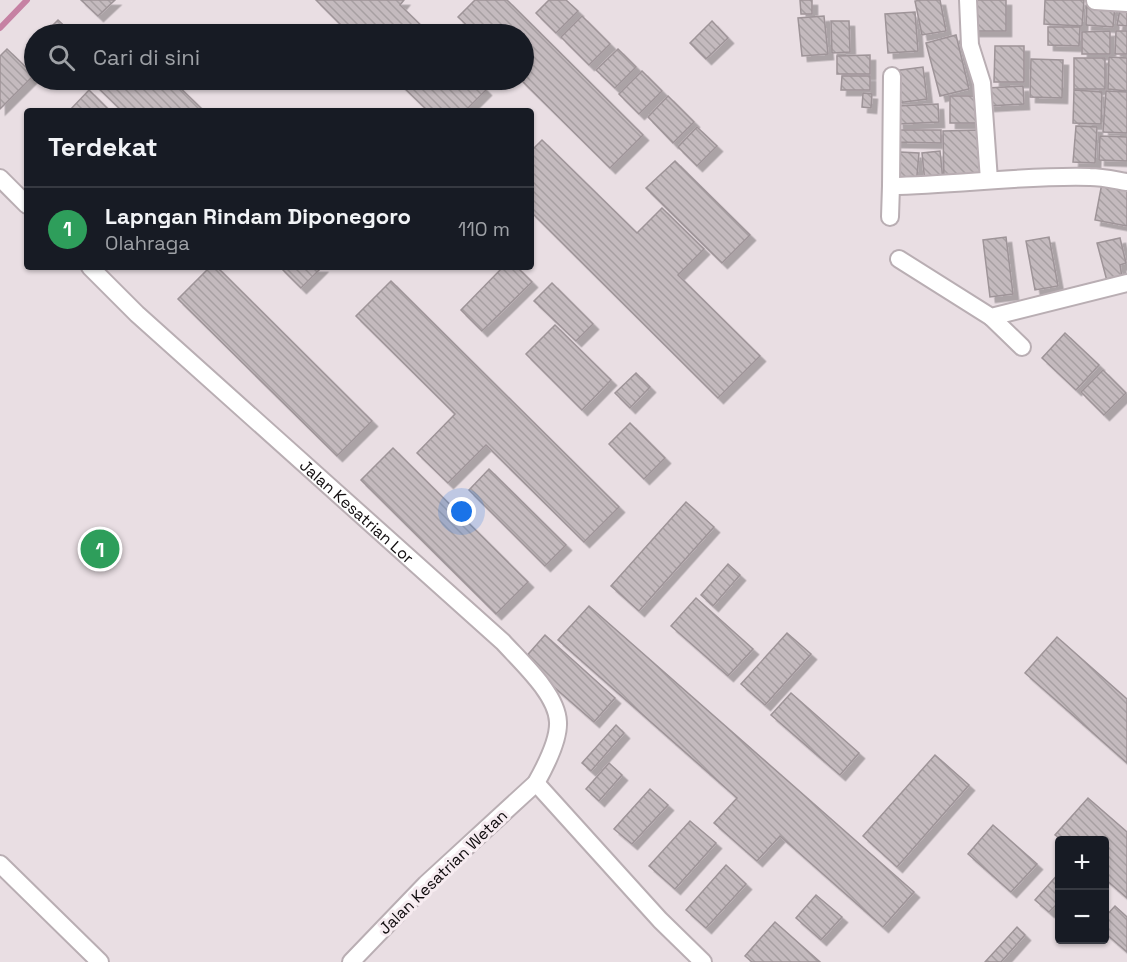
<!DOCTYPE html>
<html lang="id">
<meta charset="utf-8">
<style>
:root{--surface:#171b24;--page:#20242c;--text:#f1f3f6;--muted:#9ea1a6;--line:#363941;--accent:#2563eb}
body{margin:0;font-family:"Space Grotesk",sans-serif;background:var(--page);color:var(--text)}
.controls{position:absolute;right:18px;bottom:18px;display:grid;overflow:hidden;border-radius:6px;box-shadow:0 2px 4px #0004}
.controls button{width:54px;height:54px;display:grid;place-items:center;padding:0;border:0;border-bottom:2px solid var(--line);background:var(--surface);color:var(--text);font:30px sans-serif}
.you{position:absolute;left:462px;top:512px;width:21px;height:21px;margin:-15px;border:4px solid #fff;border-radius:50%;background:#1a73e8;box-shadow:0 0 0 9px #1a73e833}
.badge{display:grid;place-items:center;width:39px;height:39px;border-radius:50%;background:var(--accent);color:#fff;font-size:20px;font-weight:700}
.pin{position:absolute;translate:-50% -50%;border:3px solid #fff;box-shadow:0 2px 6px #0006}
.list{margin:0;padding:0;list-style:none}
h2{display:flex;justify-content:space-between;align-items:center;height:78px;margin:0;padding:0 24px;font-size:26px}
h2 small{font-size:20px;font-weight:400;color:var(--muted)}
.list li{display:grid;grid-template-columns:39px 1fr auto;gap:18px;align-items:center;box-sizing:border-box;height:84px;padding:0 24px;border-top:2px solid var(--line)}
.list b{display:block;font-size:22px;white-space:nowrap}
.list p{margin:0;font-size:20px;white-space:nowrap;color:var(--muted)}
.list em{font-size:20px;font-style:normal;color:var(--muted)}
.icon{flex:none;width:33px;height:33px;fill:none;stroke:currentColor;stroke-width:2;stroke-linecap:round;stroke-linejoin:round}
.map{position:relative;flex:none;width:1127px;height:962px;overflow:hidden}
.search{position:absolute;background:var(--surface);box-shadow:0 2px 4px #0004;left:24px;top:24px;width:510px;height:66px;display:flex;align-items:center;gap:15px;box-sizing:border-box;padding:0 21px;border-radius:33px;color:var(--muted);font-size:22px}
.panel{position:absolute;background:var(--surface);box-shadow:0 2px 4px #0004;left:24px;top:108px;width:510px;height:162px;border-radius:6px}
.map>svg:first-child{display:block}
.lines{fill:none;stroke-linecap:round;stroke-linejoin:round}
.stream{stroke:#c681a3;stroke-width:6}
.building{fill:url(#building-back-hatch);stroke:#9e9498;stroke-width:1.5;filter:url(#shadow)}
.street-casing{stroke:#b9aeb3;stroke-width:20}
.street{stroke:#fff;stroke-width:16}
.labels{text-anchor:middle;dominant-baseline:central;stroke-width:6;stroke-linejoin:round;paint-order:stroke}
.street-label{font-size:16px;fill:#0f0b0d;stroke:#f6ebf0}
</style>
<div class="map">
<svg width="1127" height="962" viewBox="0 0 1127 962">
<defs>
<pattern id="building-back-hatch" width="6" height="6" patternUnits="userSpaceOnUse" patternTransform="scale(1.5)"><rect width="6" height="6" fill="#c4babe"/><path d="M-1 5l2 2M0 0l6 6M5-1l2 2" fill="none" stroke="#a79fa2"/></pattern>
<filter id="shadow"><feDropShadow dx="5.5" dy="5.5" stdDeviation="0" flood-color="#0004"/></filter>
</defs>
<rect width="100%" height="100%" fill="#e9dee3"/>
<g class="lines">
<path class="stream" d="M0,28L27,0"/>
</g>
<g class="building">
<path d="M81,0H115L98,16Z"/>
<path d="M316,0H404L400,5L430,34H350Z"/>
<path d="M475,0H507L643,135L610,168L521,80H524V34H476L458,17Z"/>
<path d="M549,0H566L578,11L556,33L536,13Z"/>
<path d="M800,0H812V14H801Z"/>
<path d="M921,0H940L946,31L922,35L915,1Z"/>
<rect x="973" y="0" width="33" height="31"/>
<path d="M1045,0H1084L1082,26L1044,24Z"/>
<path d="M1087,3L1115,5L1113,27L1086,25Z"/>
<path d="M1121,4L1127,5V26L1117,25Z"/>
<path d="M915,12L918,51L888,53L885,14Z"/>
<path d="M582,16L610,44L589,65L561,37Z"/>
<path d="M824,16L828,54L802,56L798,18Z"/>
<path d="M58,20L73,34H44Z"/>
<path d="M712,21L728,38L706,59L690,43Z"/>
<path d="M831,21H849L850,52L832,53Z"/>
<path d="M1048,27H1080L1079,46L1048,45Z"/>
<path d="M1110,31V54H1082V32Z"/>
<path d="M1116,31H1127V54H1115Z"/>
<path d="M956,35L969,89L940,96L926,43Z"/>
<path d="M995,46H1024V82H994Z"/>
<path d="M7,49L34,75L0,109V56Z"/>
<path d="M618,49L636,67L615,88L596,70Z"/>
<path d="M870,55V74H837V56Z"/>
<path d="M1109,57L1127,58V91L1108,89Z"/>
<rect x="1074" y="58" width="31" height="31"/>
<path d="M1031,59L1063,60L1062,98L1030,97Z"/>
<path d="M923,67L927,99L897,103L893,71Z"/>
<path d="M642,71L662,91L639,114L619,94Z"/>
<path d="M842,76H870V90H841Z"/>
<path d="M90,80H172L204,111H122Z"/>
<path d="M396,80H476L486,90L465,111H428Z"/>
<path d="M1023,86L1024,104L989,106L988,88Z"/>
<path d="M89,90L110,111H69Z"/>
<path d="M1074,90L1102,92L1101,124L1073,123Z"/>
<path d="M1106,91L1127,92V133L1103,132Z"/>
<path d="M863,93L872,94L871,108L862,107Z"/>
<path d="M668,96L694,122L673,143L648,117Z"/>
<rect x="950" y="96" width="28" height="27"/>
<path d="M938,104L939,122L898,124L897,106Z"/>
<path d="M1076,126L1097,127L1095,163L1073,162Z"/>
<path d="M697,127L717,146L697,166L678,147Z"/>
<path d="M894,130H941V143L894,142Z"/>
<path d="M981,130L982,180L944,181L943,131Z"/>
<path d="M1100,136L1127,137V161L1099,160Z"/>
<path d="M542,140L637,233L662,208L704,249L678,275L760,356L718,398L531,212V151Z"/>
<path d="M940,151L943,181L925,183L922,153Z"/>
<path d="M900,152L919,153L916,186L898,184Z"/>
<path d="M675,161L750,235L722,263L646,188Z"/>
<path d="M1102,183L1127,188V226L1095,220Z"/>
<path d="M1006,237L1013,294L990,297L983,240Z"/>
<path d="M1049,237L1058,286L1035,290L1026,241Z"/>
<path d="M1120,238L1126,263L1120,265L1122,277L1107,281L1097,243Z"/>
<path d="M210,267H217L372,421L337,456L178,299Z"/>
<path d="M280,267H322L301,288Z"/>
<path d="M503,267H517L532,282L482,331L461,310Z"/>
<path d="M391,281L619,507L584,542L486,445L448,483L417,453L455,414L356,316Z"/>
<path d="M552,283L593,324L576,341L534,301Z"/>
<path d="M555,325L611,380L582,410L526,354Z"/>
<path d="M1065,333L1099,365L1076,390L1042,358Z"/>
<path d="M1103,370L1126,393L1104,415L1081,392Z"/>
<path d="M636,373L650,387L630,408L615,393Z"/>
<path d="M630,423L665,458L644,479L609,444Z"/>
<path d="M393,448L528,582L496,614L361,480Z"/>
<path d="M489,469L566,545L545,566L469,490Z"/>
<path d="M686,502L714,527L639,611L611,586Z"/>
<path d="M728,564L740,575L713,606L701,595Z"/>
<path d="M696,598L753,649L728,676L671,626Z"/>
<path d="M589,606L914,892L883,927L780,836L757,861L714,823L737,798L558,640Z"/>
<path d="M787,633L811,654L765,705L741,684Z"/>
<path d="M545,635L615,698L594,722L523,660Z"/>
<path d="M1057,637L1127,699V763L1025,673Z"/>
<path d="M791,693L859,753L840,775L771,715Z"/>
<path d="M616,725L624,733L591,771L582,763Z"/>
<path d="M935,755L969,785L897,867L863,836Z"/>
<path d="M609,763L622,775L599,801L586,789Z"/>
<path d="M650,789L668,805L632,844L614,829Z"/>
<path d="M1088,798L1127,832V898L1104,878V840H1062L1055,835Z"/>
<path d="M690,821L716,843L675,889L649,866Z"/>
<path d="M993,825L1037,864L1011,892L968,854Z"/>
<path d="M726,865L746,884L706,928L686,910Z"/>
<path d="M1060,872V901L1049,912L1035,900Z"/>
<path d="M816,895L842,917L821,940L796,918Z"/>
<path d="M1115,906L1127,917V952L1104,932V918Z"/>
<path d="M775,922L820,962H752L745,956Z"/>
<path d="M1017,927L1025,935L1001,962H985Z"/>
</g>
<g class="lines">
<g class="street-casing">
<g id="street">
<path d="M968,0L970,45L982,83L989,180"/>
<path d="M1095,1L1127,3"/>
<path d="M892,76L891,186C957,185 1024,175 1090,177C1102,177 1115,180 1127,182"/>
<path d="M0,178L27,205"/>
<path d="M890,217L891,186"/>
<path d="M899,259L991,317L1127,283"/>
<path id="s1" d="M90,267L137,314L503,642C521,662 557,694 558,722C559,740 545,767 536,783L426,884L351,962"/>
<path d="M991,317L1022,347"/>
<path d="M536,783L660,920L703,962"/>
<path d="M0,864L100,962"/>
</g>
</g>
<use href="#street" class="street"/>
</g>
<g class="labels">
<g class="street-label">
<text stroke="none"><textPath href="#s1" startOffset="362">Jalan Kesatrian Lor</textPath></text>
<text transform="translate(443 872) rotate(-44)">Jalan Kesatrian Wetan</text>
</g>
</g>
</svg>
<div class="controls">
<button>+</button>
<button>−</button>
</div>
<div class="you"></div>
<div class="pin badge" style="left:100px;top:549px;background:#2e9e5b">1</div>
<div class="search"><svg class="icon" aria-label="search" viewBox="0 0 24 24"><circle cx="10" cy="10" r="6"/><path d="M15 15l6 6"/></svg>Cari di sini</div>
<section class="panel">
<h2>Terdekat<small></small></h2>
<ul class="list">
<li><span class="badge" style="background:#2e9e5b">1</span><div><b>Lapngan Rindam Diponegoro</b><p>Olahraga</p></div><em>110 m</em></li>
</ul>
</section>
</div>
